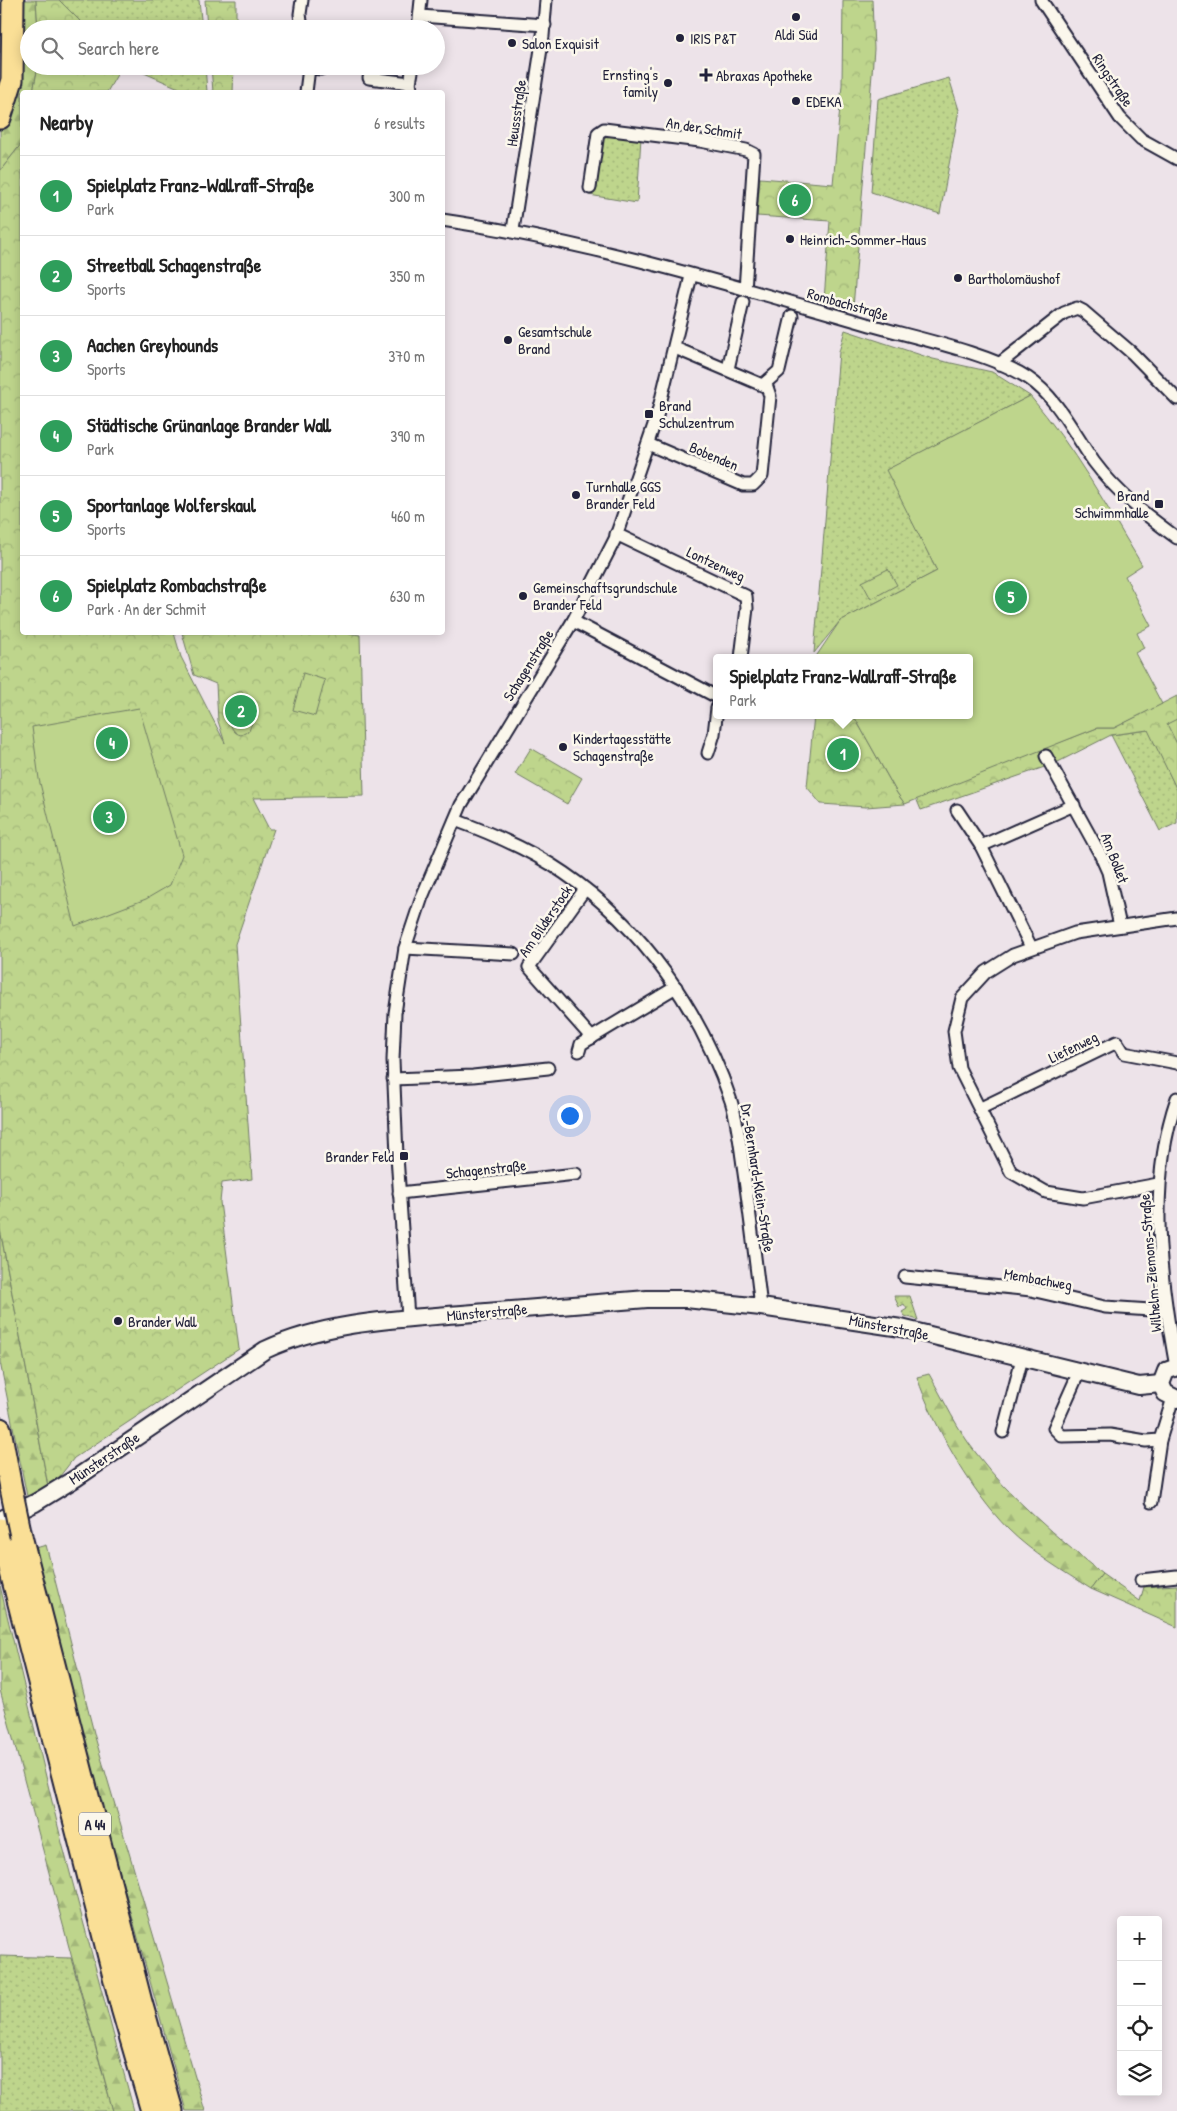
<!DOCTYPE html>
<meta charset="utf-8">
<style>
:root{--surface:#fff;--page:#f2f2f2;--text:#222;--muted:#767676;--line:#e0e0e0;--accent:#2563eb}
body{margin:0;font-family:"Patrick Hand",sans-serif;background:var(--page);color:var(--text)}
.controls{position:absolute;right:15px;bottom:15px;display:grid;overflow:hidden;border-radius:5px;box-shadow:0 2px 12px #0003}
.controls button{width:45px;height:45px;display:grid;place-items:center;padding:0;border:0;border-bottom:1px solid var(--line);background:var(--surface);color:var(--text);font:25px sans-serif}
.you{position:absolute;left:569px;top:1115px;width:18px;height:18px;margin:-12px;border:4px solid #fff;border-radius:50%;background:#1a73e8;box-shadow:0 0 0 8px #1a73e833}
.badge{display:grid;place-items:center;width:32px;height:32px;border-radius:50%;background:var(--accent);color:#fff;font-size:16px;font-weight:700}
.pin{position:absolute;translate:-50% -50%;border:2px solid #fff;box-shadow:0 1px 5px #0006}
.popup{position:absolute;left:713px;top:654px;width:260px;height:65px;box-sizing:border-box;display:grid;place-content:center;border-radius:5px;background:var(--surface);filter:drop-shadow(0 1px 4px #0005);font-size:16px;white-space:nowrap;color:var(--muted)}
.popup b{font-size:19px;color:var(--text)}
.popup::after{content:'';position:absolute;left:50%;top:100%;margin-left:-10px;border:10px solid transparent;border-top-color:var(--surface)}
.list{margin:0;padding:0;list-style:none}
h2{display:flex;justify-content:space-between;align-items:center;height:65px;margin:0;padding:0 20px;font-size:21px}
h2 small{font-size:16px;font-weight:400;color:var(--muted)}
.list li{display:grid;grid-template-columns:32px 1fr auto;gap:15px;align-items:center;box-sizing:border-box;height:80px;padding:0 20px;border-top:1px solid var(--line)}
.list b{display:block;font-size:19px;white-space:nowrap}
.list p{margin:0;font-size:16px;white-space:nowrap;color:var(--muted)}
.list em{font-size:16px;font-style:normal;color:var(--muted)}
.icon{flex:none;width:28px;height:28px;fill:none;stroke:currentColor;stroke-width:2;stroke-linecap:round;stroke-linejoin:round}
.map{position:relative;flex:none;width:1177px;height:2111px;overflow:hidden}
.search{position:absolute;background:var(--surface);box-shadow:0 2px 12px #0003;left:20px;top:20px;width:425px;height:55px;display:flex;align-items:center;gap:12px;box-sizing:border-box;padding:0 18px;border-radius:28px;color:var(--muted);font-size:19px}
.panel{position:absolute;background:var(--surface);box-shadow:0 2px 12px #0003;left:20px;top:90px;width:425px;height:545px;border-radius:5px}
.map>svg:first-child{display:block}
.grass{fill:url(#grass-dots);stroke:#707c64}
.forest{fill:url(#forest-firs);stroke:#707c64}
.park{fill:url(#park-crowns);stroke:#707c64}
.garden{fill:#bed58c;stroke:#707c64}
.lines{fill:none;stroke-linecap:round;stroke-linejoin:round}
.street-casing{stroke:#22223b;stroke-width:15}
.secondary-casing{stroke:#22223b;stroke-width:20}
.highway-casing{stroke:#22223b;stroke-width:25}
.street{stroke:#fbf7ec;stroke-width:11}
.secondary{stroke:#fbf7ec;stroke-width:16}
.highway{stroke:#fadf96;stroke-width:21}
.highway-bridge-casing{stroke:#22223b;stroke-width:25;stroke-linecap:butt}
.highway-bridge{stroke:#fadf96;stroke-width:21}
.poi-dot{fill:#22223b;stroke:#fbf7ec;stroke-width:2}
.labels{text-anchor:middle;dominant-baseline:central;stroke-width:5;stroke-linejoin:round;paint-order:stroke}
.shield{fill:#fbf7ec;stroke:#636270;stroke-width:1}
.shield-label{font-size:14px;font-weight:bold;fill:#22223b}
.poi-label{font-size:15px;fill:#22223b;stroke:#fbf7ec;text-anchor:start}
.street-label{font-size:15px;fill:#22223b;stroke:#fbf7ec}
</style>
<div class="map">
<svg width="1177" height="2111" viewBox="0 0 1177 2111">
<defs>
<pattern id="grass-dots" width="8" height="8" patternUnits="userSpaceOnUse" patternTransform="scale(1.25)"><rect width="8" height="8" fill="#bed58c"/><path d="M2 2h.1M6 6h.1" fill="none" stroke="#a3b77a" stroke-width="1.8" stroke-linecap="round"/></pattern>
<pattern id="forest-firs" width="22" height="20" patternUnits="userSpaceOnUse" patternTransform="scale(1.25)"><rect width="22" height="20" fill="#bed58c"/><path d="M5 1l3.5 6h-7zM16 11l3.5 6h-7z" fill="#a3b77a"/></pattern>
<pattern id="park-crowns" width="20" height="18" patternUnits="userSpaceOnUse" patternTransform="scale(1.25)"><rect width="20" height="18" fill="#bed58c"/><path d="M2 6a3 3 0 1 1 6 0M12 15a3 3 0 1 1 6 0" fill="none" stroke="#a3b77a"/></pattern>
</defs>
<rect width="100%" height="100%" fill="#ede3e9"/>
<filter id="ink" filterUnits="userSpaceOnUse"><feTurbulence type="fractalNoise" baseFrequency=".02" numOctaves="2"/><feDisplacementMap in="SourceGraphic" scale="10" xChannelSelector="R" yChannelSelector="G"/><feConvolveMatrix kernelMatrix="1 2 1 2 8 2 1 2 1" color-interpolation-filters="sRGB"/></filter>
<g filter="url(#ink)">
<g class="grass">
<path d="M59,0H199L202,29H88Z"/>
<path d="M128,66H205L207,92H188Z"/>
<path d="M949,78L959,110L940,214L871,192L878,99Z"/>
<path d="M610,133L641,137L637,203L589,195L598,144Z"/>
<path d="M845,330L933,359L992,372L1030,396L887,470L937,571L840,621L814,653L839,352Z"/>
<path d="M1149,730L1177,790V823L1160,831L1111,735Z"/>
<path d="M894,1296H910L918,1320L905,1316L902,1312L907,1309L904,1304L899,1307Z"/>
<path d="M0,1956L71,1958L113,2111H0Z"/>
</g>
<g class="forest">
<path d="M0,0H3L0,54Z"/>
<path d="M18,0H36L38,29H29V66H38L33,92H22V143L0,171V129L9,109Z"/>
<path d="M0,1229L48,1486L27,1496L0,1362Z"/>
<path d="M929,1374C944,1400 957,1429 976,1453C1011,1499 1057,1537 1102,1574L1091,1589C1063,1571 1032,1553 1008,1529C971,1491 934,1427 917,1377Z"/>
<path d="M46,1545L95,1737L205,2111H186L97,1790L36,1548Z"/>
<path d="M0,1586L62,1843L134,2111H113L0,1690Z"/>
</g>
<g class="park">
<path d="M36,0H59L88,29H38Z"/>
<path d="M205,0H236V29H207Z"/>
<path d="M843,0H872L874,49L853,308L824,300L830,221L757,216L760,178L833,184L842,85Z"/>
<path d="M38,66H122L107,92H33Z"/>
<path d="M211,66H234L233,92H213Z"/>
<path d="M22,143V632L174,633L181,657L225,743L218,721L216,684L194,675L182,633L342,632L360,635L364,796L253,798L269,829H274L235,944L252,1179L222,1183L220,1202L239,1349L74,1458L60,1476L48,1486L0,1229V171Z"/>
<path d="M1177,696V790L1148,730L1111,735L1056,763L921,810L916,798L1097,728H1114Z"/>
<path d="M814,715H847L849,718H855L897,793L905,804L866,807L821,804L807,787Z"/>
<path d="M531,748L582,778L567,804L515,774Z"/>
<path d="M1102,1574L1140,1601L1144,1587L1177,1585V1627L1091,1589Z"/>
</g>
<g class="garden">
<path d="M1030,396C1074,447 1107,507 1142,565L1125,576L1151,626L1137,633L1144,648L1135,653L1162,704L1114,728H1097L905,804L897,793L855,718H848L847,715H969V658H815L840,621L937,571L886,470Z"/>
<path d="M888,569L897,585L871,599L862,582Z"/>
<path d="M303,673L325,680L315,716L293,710Z"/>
<path d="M241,691L251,699L252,723L249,731L241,735C226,732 227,706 232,695Z"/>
<path d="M139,708L182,855L170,885L146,899L75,926L39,779L32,727Z"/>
<path d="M1177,719V744L1167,724Z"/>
</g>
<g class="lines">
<g class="street-casing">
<g id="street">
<path d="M302,0L300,14L302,29"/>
<path d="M1041,0L1120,118L1141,139L1177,159"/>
<path d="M420,16L545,25"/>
<path d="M418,29L421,0"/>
<path d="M303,67L321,69V66"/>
<path d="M369,78L410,83"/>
<path d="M306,92L309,68"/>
<path d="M412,92L410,83L413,66"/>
<path d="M590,188L598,133L604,129L700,141L746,150L754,154L745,290"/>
<path d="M442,220C586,241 731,285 870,325C916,338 990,353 1028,378C1058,398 1074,434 1094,462C1117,493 1146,515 1177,538"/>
<path d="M513,230L543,36L546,0"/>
<path d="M999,364L1064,313L1077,308L1083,311L1132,353L1177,399"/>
<path d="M728,369L743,302"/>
<path d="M764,384L779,371L792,316"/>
<path d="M648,444L743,485H753L762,476L770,396L767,387L675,348"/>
<path d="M616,534L746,596L747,608L741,658"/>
<path d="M573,621L717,697"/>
<path d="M708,753L714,734L717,708"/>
<path d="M1046,756L1100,854L1108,872L1120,926"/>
<path d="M957,810L981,846L1031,947"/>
<path d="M455,820C493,834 531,850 564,873C643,927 701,1011 731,1101C739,1126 741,1154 745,1180C751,1222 756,1265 761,1307"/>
<path d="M981,846L1074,805"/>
<path d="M585,889L529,967L592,1038"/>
<path d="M405,948L514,954"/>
<path d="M579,1051L581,1044L676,987"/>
<path d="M393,1079L473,1076L548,1068"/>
<path d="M981,1108L1117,1042L1124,1053L1177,1063"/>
<path d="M1158,1184L1083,1198L1046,1192L1011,1172L959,1068L954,1031L962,998L986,972L1013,955L1075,933L1177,918"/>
<path d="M399,1193L576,1174"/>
<path d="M905,1277L1031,1290L1105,1307L1166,1311"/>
<path d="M408,1318L397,1156L393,1060L395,1013L405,948L422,897L461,805L573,621L615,539L657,416L691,276"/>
<path d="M1176,1367C1160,1279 1147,1184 1177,1098"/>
<path d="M1079,1372L1054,1428L1062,1436L1110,1435L1146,1441L1160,1440"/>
<path d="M1003,1432L1022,1358"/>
<path d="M1151,1502L1160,1440L1173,1398"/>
<path d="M1141,1580L1177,1576"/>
</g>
</g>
<g class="secondary-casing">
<g id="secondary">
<path d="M1177,1367L1166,1371L1161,1384L1165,1393L1177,1399"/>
<path d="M0,1520L35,1503L76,1478L265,1350C325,1322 396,1319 462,1314C523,1309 585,1304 647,1299H686L761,1307L901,1328L1139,1386L1161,1384"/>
</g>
</g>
<g class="highway-casing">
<g id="highway">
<path d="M0,118L12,80L13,0"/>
<path d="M0,1429L11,1488"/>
<path d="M0,1529L122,2008L152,2111"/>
<path d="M21,1536L141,2002L172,2111"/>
</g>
</g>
<use href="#street" class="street"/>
<use href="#secondary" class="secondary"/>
<use href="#highway" class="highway"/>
<g class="highway-bridge-casing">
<path id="highway-bridge" d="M11,1488L21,1536"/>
</g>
<use href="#highway-bridge" class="highway-bridge"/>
</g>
</g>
<g class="poi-dot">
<circle cx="796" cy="17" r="5"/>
<circle cx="680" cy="38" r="5"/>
<circle cx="512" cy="43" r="5"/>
<path d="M703.5 67.5h5v5h5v5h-5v5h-5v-5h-5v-5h5z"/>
<circle cx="668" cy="83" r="5"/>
<circle cx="796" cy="101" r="5"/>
<circle cx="790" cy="239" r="5"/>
<circle cx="958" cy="278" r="5"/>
<circle cx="508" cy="340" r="5"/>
<rect x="644" y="409" width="10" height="10" rx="2.5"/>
<circle cx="576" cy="495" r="5"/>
<rect x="1154" y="499" width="10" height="10" rx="2.5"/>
<circle cx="523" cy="596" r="5"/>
<circle cx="563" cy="747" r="5"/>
<rect x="399" y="1151" width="10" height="10" rx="2.5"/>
<circle cx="118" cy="1321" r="5"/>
</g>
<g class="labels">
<rect class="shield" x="79" y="1812.5" width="32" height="23" rx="4"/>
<g class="shield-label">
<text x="95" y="1824">A 44</text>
</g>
<g class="poi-label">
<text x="796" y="34" text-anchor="middle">Aldi Süd</text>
<text x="690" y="38">IRIS P&amp;T</text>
<text x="522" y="43">Salon Exquisit</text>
<text x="658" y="74" text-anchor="end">Ernsting's<tspan x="658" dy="17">family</tspan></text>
<text x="716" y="75">Abraxas Apotheke</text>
<text x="806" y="101">EDEKA</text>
<text x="800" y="239">Heinrich-Sommer-Haus</text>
<text x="968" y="278">Bartholomäushof</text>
<text x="518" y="331">Gesamtschule<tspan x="518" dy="17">Brand</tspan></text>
<text x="659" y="405">Brand<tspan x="659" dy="17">Schulzentrum</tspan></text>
<text x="586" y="486">Turnhalle GGS<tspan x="586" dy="17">Brander Feld</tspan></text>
<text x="1149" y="495" text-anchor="end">Brand<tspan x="1149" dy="17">Schwimmhalle</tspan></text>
<text x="533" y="587">Gemeinschaftsgrundschule<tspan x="533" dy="17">Brander Feld</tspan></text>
<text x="573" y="738">Kindertagesstätte<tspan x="573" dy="17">Schagenstraße</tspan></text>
<text x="394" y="1156" text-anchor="end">Brander Feld</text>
<text x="128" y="1321">Brander Wall</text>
</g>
<g class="street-label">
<text transform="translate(1113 80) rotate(56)">Ringstraße</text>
<text transform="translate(516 113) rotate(-82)">Heussstraße</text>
<text transform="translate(704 128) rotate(9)">An der Schmit</text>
<text transform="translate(848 304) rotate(16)">Rombachstraße</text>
<text transform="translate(714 456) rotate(23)">Bobenden</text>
<text transform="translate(716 564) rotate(25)">Lontzenweg</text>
<text transform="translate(528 665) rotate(-58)">Schagenstraße</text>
<text transform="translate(1115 858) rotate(69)">Am Bollet</text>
<text transform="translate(545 921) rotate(-56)">Am Bilderstock</text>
<text transform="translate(1073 1047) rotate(-26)">Liefenweg</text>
<text transform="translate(486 1169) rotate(-6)">Schagenstraße</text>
<text transform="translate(758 1178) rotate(81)">Dr.-Bernhard-Klein-Straße</text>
<text transform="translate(1150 1263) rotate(-95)">Wilhelm-Ziemons-Straße</text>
<text transform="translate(1038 1279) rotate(10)">Membachweg</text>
<text transform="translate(487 1312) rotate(-5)">Münsterstraße</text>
<text transform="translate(889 1327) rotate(11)">Münsterstraße</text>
<text transform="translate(104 1458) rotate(-34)">Münsterstraße</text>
</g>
</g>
</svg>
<div class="controls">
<button>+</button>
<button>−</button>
<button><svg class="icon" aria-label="locate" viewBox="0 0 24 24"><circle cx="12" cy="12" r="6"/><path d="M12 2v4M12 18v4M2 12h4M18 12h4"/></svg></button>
<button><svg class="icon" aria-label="layers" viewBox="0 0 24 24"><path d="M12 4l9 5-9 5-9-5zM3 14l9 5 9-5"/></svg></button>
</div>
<div class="you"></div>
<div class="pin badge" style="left:843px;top:754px;background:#2e9e5b">1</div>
<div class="popup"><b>Spielplatz Franz-Wallraff-Straße</b>Park</div>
<div class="pin badge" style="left:241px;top:711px;background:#2e9e5b">2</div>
<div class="pin badge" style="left:109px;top:817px;background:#2e9e5b">3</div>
<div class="pin badge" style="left:112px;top:743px;background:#2e9e5b">4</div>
<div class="pin badge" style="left:1011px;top:597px;background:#2e9e5b">5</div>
<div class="pin badge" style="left:795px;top:200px;background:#2e9e5b">6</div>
<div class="search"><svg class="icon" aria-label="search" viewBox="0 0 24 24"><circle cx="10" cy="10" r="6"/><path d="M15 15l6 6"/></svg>Search here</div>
<section class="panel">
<h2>Nearby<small>6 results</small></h2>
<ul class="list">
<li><span class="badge" style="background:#2e9e5b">1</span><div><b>Spielplatz Franz-Wallraff-Straße</b><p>Park</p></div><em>300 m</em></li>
<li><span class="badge" style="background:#2e9e5b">2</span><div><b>Streetball Schagenstraße</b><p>Sports</p></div><em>350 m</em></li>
<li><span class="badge" style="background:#2e9e5b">3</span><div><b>Aachen Greyhounds</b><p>Sports</p></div><em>370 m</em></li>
<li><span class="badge" style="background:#2e9e5b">4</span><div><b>Städtische Grünanlage Brander Wall</b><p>Park</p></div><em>390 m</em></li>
<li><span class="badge" style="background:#2e9e5b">5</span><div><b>Sportanlage Wolferskaul</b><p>Sports</p></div><em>460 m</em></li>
<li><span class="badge" style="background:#2e9e5b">6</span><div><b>Spielplatz Rombachstraße</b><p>Park · An der Schmit</p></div><em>630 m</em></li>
</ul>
</section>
</div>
